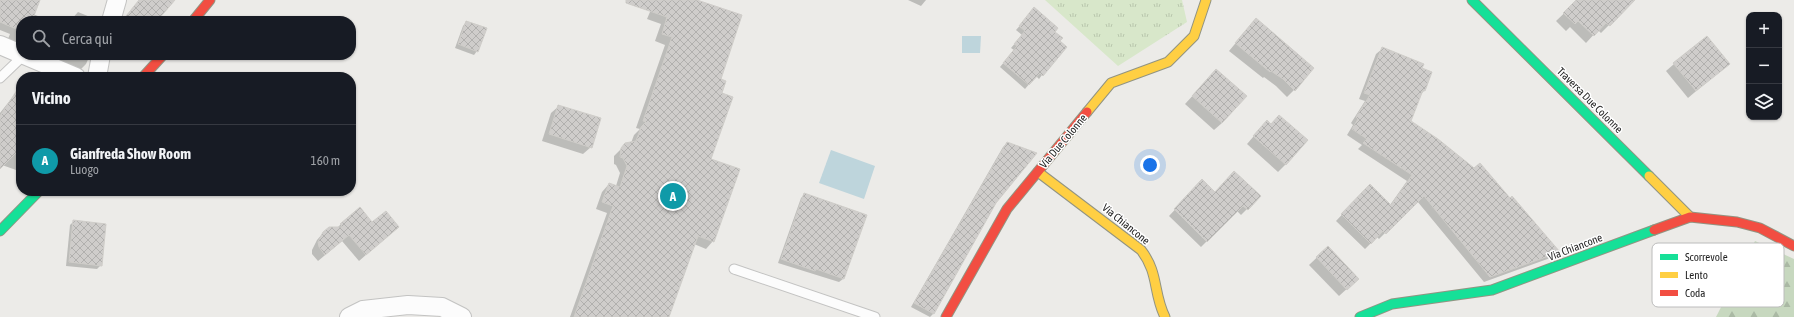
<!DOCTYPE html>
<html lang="it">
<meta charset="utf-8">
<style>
:root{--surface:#171b24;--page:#20242c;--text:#f1f3f6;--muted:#9ea1a6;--line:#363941;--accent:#0f766e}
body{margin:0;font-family:"Asap Condensed",sans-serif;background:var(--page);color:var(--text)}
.controls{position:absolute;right:12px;top:12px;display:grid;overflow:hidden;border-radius:8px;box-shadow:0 1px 3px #0004}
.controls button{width:36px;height:36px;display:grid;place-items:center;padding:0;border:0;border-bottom:1px solid var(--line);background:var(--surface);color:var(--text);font:20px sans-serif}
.you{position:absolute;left:1150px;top:165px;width:14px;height:14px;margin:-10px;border:3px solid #fff;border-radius:50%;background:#1a73e8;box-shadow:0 0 0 6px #1a73e833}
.badge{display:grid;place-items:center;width:26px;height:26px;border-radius:50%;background:var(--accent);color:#fff;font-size:13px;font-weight:700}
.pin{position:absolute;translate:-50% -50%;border:2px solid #fff;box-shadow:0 1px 4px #0006}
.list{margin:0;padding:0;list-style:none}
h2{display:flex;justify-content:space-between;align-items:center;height:52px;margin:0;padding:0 16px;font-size:17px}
h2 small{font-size:13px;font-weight:400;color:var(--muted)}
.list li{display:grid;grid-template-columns:26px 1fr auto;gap:12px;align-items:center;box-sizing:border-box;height:72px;padding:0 16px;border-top:1px solid var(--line)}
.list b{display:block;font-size:15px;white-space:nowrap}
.list p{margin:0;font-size:13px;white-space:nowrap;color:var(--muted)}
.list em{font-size:13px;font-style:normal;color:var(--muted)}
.icon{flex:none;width:22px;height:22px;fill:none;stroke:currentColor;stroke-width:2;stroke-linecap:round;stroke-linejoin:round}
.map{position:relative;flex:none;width:1794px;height:317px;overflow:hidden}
.search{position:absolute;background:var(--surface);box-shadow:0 1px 3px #0004;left:16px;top:16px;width:340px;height:44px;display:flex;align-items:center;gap:10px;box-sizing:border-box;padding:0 14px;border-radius:16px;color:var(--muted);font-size:15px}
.panel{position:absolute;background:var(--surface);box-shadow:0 1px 3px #0004;left:16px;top:72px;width:340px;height:124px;border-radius:16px}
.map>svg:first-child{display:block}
.grass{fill:url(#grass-tufts)}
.forest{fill:url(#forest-firs)}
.water{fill:#bed5dc}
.shadow{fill:#0003}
.building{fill:url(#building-cross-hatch);stroke:#cfcdc9}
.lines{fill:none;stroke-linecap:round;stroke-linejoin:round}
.lane-casing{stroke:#c3c3c2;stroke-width:11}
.street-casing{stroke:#c3c3c2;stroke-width:20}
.fast-casing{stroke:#929482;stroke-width:11}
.slow-casing{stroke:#929482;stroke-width:11}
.jam-casing{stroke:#929482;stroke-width:11}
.lane{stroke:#fcfcfc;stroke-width:9}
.street{stroke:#fcfcfc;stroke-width:18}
.fast{stroke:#16e098;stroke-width:9}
.slow{stroke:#ffcf43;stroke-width:9}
.jam{stroke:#f24e42;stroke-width:9}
.labels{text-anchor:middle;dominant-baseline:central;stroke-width:3;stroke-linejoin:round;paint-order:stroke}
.street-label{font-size:11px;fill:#1e1e1e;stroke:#fff}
.key{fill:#fff;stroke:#bcbcbc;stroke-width:1}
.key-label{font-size:11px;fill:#1e1e1e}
</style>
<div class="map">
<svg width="1794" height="317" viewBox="0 0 1794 317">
<defs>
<pattern id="grass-tufts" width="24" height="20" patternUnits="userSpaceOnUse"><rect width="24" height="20" fill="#d8e7ca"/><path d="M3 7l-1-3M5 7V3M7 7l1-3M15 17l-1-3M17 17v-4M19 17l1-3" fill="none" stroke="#b9c6ad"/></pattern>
<pattern id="forest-firs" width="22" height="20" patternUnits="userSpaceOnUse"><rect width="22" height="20" fill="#c7d8bf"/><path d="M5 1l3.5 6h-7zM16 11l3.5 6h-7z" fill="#aab9a4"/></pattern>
<pattern id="building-cross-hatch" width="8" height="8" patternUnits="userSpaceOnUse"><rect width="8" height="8" fill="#cfcdcb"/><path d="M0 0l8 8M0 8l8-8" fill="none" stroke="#b1b0ae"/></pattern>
</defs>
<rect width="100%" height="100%" fill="#ecebe8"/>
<path class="grass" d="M1045,0H1182L1187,22L1118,66Z"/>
<path class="forest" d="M1755,241L1794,259V317H1716Z"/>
<g class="water">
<path d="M962,36H981L980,53H962Z"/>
<path d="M831,150L875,166L864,199L819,183Z"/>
</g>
<g class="shadow">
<path d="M0,0H39L33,14L50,21H21V44L8,39L10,34L0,30Z"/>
<path d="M655,0H694L720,80V93L710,160L713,241L706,249L694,244L668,317H570L607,213L596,209L602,192L609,184L616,186L620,173L616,165L614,164V156L626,144L631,143L634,135L640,129L636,128L665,45L655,41L661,24L647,19Z"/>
<path d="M908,0H926L921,6Z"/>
<path d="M1578,0H1632L1633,1L1601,33L1598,30L1586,43L1570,27L1566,31L1556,21Z"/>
<path d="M78,12L95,19L94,21H70Z"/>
<path d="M1031,13L1042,75L1039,79L1036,76L1025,89L1000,67L1014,50L1011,48L1022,35L1016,30Z"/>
<path d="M466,22L477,51L474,55L455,48L463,26Z"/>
<path d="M1249,27L1294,90L1287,97L1276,86L1264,77L1263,78L1229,51Z"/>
<path d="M1382,49L1431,73L1424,91L1420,95L1409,122L1510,199L1559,251L1553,257L1484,282L1417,201L1379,239L1377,237L1365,249L1336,221L1364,191L1390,205L1407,181L1358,149L1362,145L1347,135L1353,125L1351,123L1365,101L1359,99L1376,54Z"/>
<path d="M49,55H90L86,64L80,70L61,63L62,60Z"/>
<path d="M1674,64H1728L1688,98L1666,71Z"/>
<path d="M1209,78L1222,123L1214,130L1185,104Z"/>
<path d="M21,89V169L16,170L2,165L0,167V113L11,99Z"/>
<path d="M559,106L591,147L583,154L542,141L551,113Z"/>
<path d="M1260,129L1286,164L1278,172L1247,144Z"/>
<path d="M1007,143L995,202L934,313L930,317L911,307L1003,147Z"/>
<path d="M1202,181L1215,193L1260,196L1241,215L1237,211L1201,247L1169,216Z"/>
<path d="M805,194L843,279L839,282L778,263L801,198Z"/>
<path d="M74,221L101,265L97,269L66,266L70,225Z"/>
<path d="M372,223L398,227L359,261L342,241L318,261L312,254V250L317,240L324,232L337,228L341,224Z"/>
<path d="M1328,247L1350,286L1339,296L1309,265Z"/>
</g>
<g class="building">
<path d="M0,0H40L32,21H21V31L0,22Z"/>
<path d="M139,0H175L157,21H122Z"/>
<path d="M626,0H697L742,15L721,79L726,81L722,93L733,97L711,159L740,169L714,242L698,236L669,317H574L613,206L602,202L609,183L620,187L627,166L623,158L620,157L621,148L625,143L636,141L641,127L646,122L643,121L672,37L662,34L667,17L626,3Z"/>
<path d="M1576,0H1635L1610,26L1606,23L1594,36L1578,21L1575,24L1563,13Z"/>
<path d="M1034,7L1058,28L1055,32L1063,38L1060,41L1067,47L1043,76L1040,73L1029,85L1003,63L1017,46L1014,44L1025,31L1019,26Z"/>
<path d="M1256,18L1314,68L1295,91L1283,79L1271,71L1270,72L1235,43Z"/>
<path d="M466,21L487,28L478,52L458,44Z"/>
<path d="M1707,36L1730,64L1696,91L1673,63Z"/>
<path d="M1382,47L1424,64L1422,68L1432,72L1425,91L1423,90L1411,121L1438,139L1474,168L1480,163L1510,198L1512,196L1560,252L1490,277L1424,196L1386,234L1383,231L1371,244L1341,214L1370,184L1391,205L1412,175L1363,143L1367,139L1352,129L1358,119L1356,117L1370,95L1364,93Z"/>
<path d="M1216,69L1247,96L1222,123L1192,96Z"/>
<path d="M21,84V148L0,169V116Z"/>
<path d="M558,105L601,118L592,148L549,134Z"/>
<path d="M1279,115L1308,140L1286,165L1253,136L1267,120L1271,124Z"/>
<path d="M1007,142L1037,153L996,203L934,314L914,303Z"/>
<path d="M1234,171L1261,196L1248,210L1243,206L1207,242L1174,209L1202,179L1215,192Z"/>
<path d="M804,193L867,215L844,279L816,269L815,271L781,259Z"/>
<path d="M360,207L372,222L386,211L399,227L366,255L349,235L325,255L319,247L318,242L323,232L329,227H343L340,224Z"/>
<path d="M73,220L106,224L102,266L69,262Z"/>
<path d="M1328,246L1359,279L1347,290L1316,257Z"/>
</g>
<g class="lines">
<g class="lane-casing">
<g id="lane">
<path d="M0,78L24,55"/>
<path d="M734,269L875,317"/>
</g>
</g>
<g class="street-casing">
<g id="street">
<path d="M111,21L117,0"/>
<path d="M0,45L21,54"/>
<path d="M24,55L76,77"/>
<path d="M97,77L101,55"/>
<path d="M349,317L363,310L408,305L442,307L462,317"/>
</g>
</g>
<g class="fast-casing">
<g id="fast">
<path d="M1472,0L1649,176"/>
<path d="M0,231L39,191"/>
<path d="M1360,317L1392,304L1492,290L1654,230"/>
</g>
</g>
<g class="slow-casing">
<g id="slow">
<path d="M1087,112L1111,83L1168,62L1194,36L1206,0"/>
<path d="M1038,172L1141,250C1159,273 1153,293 1165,317"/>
<path d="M1649,176L1690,217"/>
</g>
</g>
<g class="jam-casing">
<g id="jam">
<path d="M193,21L210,0"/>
<path d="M143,77L163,55"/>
<path d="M1654,230L1690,217L1737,222L1760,228L1794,246"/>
<path d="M946,317L1007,209L1087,112"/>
</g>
</g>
<use href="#lane" class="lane"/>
<use href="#street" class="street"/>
<use href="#fast" class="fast"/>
<use href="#slow" class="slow"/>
<use href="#jam" class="jam"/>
</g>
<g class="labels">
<g class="street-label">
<text transform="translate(1590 100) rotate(45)">Traversa Due Colonne</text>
<text transform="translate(1063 141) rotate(-50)">Via Due Colonne</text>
<text transform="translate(1126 224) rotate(39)">Via Chiancone</text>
<text transform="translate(1575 247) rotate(-21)">Via Chiancone</text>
</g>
</g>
<rect x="1652" y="243" width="132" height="64" rx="6" class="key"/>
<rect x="1660" y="254" width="18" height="6" fill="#16e098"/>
<rect x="1660" y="272" width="18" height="6" fill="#ffcf43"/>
<rect x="1660" y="290" width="18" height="6" fill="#f24e42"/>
<g class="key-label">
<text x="1685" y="261">Scorrevole</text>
<text x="1685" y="279">Lento</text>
<text x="1685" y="297">Coda</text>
</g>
</svg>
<div class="controls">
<button>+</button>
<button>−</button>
<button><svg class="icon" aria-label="layers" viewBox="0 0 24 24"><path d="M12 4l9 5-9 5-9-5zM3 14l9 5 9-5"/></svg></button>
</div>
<div class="you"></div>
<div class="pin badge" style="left:673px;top:196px;background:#0f9aa8">A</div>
<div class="search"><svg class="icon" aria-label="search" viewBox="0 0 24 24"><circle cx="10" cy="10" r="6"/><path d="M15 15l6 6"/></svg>Cerca qui</div>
<section class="panel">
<h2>Vicino<small></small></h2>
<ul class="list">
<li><span class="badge" style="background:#0f9aa8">A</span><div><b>Gianfreda Show Room</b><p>Luogo</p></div><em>160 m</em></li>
</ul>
</section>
</div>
